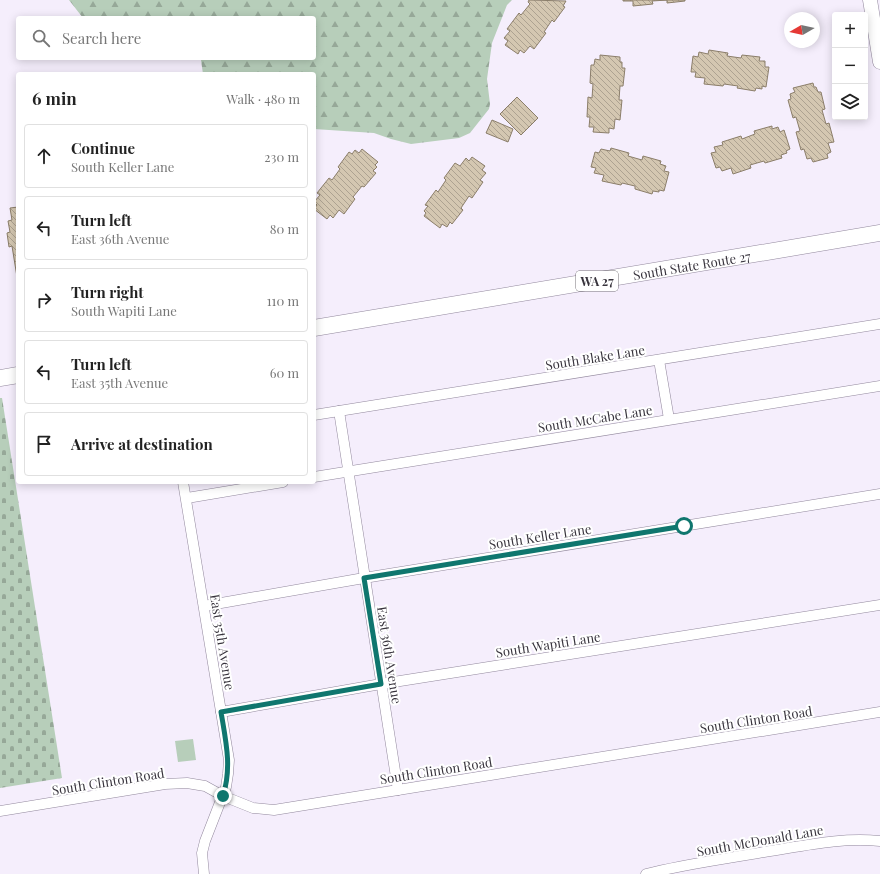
<!DOCTYPE html>
<meta charset="utf-8">
<style>
:root{--surface:#fff;--page:#f2f2f2;--text:#222;--muted:#767676;--line:#e0e0e0}
body{margin:0;font-family:"Playfair Display",serif;background:var(--page);color:var(--text)}
.controls{position:absolute;right:12px;top:12px;display:grid;overflow:hidden;border-radius:4px;box-shadow:0 2px 10px #0003}
.controls button{width:36px;height:36px;display:grid;place-items:center;padding:0;border:0;border-bottom:1px solid var(--line);background:var(--surface);color:var(--text);font:20px sans-serif}
.compass{position:absolute;left:784px;top:12px;width:36px;height:36px;border-radius:50%;background:var(--surface);box-shadow:0 2px 10px #0003;rotate:261deg}
.stop{position:absolute;width:12px;height:12px;margin:-9px;border:3px solid #0f766e;border-radius:50%;background:#fff}
.stop.end{background:#0f766e;border-color:#fff;box-shadow:0 1px 4px #0008}
.list{margin:0;padding:0;list-style:none}
h2{display:flex;justify-content:space-between;align-items:center;height:52px;margin:0;padding:0 16px;font-size:17px}
h2 small{font-size:13px;font-weight:400;color:var(--muted)}
.list li{display:grid;grid-template-columns:26px 1fr auto;gap:12px;align-items:center;box-sizing:border-box;height:64px;margin:0 8px 8px;padding:0 8px;border:1px solid var(--line);border-radius:4px}
.list b{display:block;font-size:15px;white-space:nowrap}
.list p{margin:0;font-size:13px;white-space:nowrap;color:var(--muted)}
.list em{font-size:13px;font-style:normal;color:var(--muted)}
.icon{flex:none;width:22px;height:22px;fill:none;stroke:currentColor;stroke-width:2;stroke-linecap:round;stroke-linejoin:round}
.map{position:relative;flex:none;width:880px;height:874px;overflow:hidden}
.search{position:absolute;background:var(--surface);box-shadow:0 2px 10px #0003;left:16px;top:16px;width:300px;height:44px;display:flex;align-items:center;gap:10px;box-sizing:border-box;padding:0 14px;border-radius:4px;color:var(--muted);font-size:15px}
.panel{position:absolute;background:var(--surface);box-shadow:0 2px 10px #0003;left:16px;top:72px;width:300px;height:412px;border-radius:4px}
.map>svg:first-child{display:block}
.forest{fill:url(#forest-firs)}
.cemetery{fill:url(#cemetery-stones)}
.pitch{fill:#b7ceba}
.building{fill:url(#building-back-hatch);stroke:#8b7e6a}
.lines{fill:none;stroke-linecap:round;stroke-linejoin:round}
.street-casing{stroke:#92889d;stroke-width:11}
.secondary-casing{stroke:#92889d;stroke-width:15}
.primary-casing{stroke:#92889d;stroke-width:17}
.street{stroke:#fff;stroke-width:10}
.secondary{stroke:#fff;stroke-width:14}
.primary{stroke:#fff;stroke-width:16}
.route{stroke:#0f766e;stroke-width:5}
.labels{text-anchor:middle;dominant-baseline:central;stroke-width:4;stroke-linejoin:round;paint-order:stroke}
.shield{fill:#fff;stroke:#747177;stroke-width:1}
.shield-label{font-size:12px;font-weight:bold;fill:#38343d}
.street-label{font-size:13px;fill:#38343d;stroke:#fff}
</style>
<div class="map">
<svg width="880" height="874" viewBox="0 0 880 874">
<defs>
<pattern id="forest-firs" width="22" height="20" patternUnits="userSpaceOnUse"><rect width="22" height="20" fill="#b7ceba"/><path d="M5 1l3.5 6h-7zM16 11l3.5 6h-7z" fill="#96a898"/></pattern>
<pattern id="cemetery-stones" width="16" height="16" patternUnits="userSpaceOnUse"><rect width="16" height="16" fill="#b7ceba"/><path d="M2 7V4a2 2 0 0 1 4 0v3zM10 15v-3a2 2 0 0 1 4 0v3z" fill="#96a898"/></pattern>
<pattern id="building-back-hatch" width="6" height="6" patternUnits="userSpaceOnUse"><rect width="6" height="6" fill="#d4c7b1"/><path d="M-1 5l2 2M0 0l6 6M5-1l2 2" fill="none" stroke="#ada291"/></pattern>
</defs>
<rect width="100%" height="100%" fill="#f5eefc"/>
<path class="forest" d="M69,0H512L507,5L492,43L487,79L490,104L489,109L470,133L459,138L411,144L391,139L374,133L314,129V74H203L201,60L199,58H314V18H83Z"/>
<path class="cemetery" d="M0,398H2L62,778L0,788Z"/>
<path class="pitch" d="M193,739L196,760L178,762L175,741Z"/>
<g class="building">
<path d="M529,0L566,1L563,6L565,7L554,22L552,20L544,32L546,33L534,49L530,46L524,53L520,50L518,54L505,45L508,41L504,38L510,31L507,29L519,13L521,15L530,4L528,2Z"/>
<path d="M623,0H685V1L667,3V0L652,1L653,4L633,6V1H623Z"/>
<path d="M709,50L728,53L727,56L741,58L742,55L760,57L759,61H765V67H769L766,87L762,86V89L756,88L755,91L737,88L738,86L724,84L723,86L704,84L705,78L695,77L696,72H691L693,56L698,57L699,52L708,54Z"/>
<path d="M600,55L620,57V62H622V68H625L623,86H620L619,100H622L620,120L615,119L614,129L609,128V133L593,132L594,127H589L590,117H587L588,97L592,98L593,84L590,83L591,65H594L595,59L600,60Z"/>
<path d="M813,83L814,87H816L818,92H821L825,109L822,110L826,124L829,123L834,142L828,143L831,152L827,154L828,158L813,162L811,158L807,159L804,149L801,150L796,132L800,131L796,117L793,118L788,100L791,99L790,94L795,92L793,88Z"/>
<path d="M517,97L538,118L521,135L500,114Z"/>
<path d="M492,120L513,129L508,142L486,133Z"/>
<path d="M772,126V129L778,127L780,132L784,130L790,149L786,151L787,153L781,155L782,158L765,163L764,161L750,165L751,168L733,174L731,168L722,171L720,167L716,168L711,153L716,152L714,147L723,145L722,142L741,136L742,139L755,134L754,131Z"/>
<path d="M611,148L629,153L628,156L642,160L643,156L661,161L660,164L666,166L664,171L669,172L664,191L659,190V192L653,191L652,194L635,189V186L622,183L621,185L602,181L604,175L594,173L596,168L591,167L595,152L599,153L601,149L610,151Z"/>
<path d="M362,149L378,162L375,165L377,167L373,171L376,173L364,187L362,186L353,197L355,199L344,214L339,210L333,218L330,215L327,219L314,209L317,205L314,202L320,195L317,193L329,178L332,180L340,169L338,167L349,152L352,154L355,150L359,153Z"/>
<path d="M472,157L485,166L482,170L486,173L480,180L483,182L472,198L469,196L461,208L463,210L452,224L450,222L447,227L442,224L440,228L424,216L426,213L424,211L428,206L425,205L436,190L438,192L446,180L444,178L455,163L460,166L466,158L469,161Z"/>
<path d="M18,207V277H17L12,246L9,247L7,233L10,232L8,221L12,220L10,208Z"/>
</g>
<g class="lines">
<g class="street-casing">
<g id="street">
<path d="M659,360L669,419"/>
<path d="M339,411L398,790"/>
<path d="M314,415L880,324"/>
<path d="M314,477L880,386"/>
<path d="M183,482L229,760L228,774L226,787L205,841L202,853L204,874"/>
<path d="M187,498L283,482"/>
<path d="M204,606L364,578L880,494"/>
<path d="M221,712L381,684L880,605"/>
<path d="M0,811L165,784L187,783L205,786L223,796L253,808L274,810L880,712"/>
<path d="M646,874C685,864 725,859 764,852C803,846 841,837 880,841"/>
</g>
</g>
<g class="secondary-casing">
<path id="secondary" d="M870,0L880,62"/>
</g>
<g class="primary-casing">
<g id="primary">
<path id="s1" d="M314,328L880,233"/>
<path d="M0,378L18,375"/>
</g>
</g>
<use href="#street" class="street"/>
<use href="#secondary" class="secondary"/>
<use href="#primary" class="primary"/>
</g>
<g class="lines">
<path class="route" d="M223,796C232,767 226,742 221,712L381,684L364,578L684,526"/>
</g>
<g class="labels">
<rect class="shield" x="576" y="271" width="42" height="20" rx="3"/>
<g class="shield-label">
<text x="597" y="281">WA 27</text>
</g>
<g class="street-label">
<text stroke="none"><textPath href="#s1" startOffset="383">South State Route 27</textPath></text>
<text transform="translate(595 357) rotate(-9)">South Blake Lane</text>
<text transform="translate(595 418) rotate(-9)">South McCabe Lane</text>
<text transform="translate(540 536) rotate(-9)">South Keller Lane</text>
<text transform="translate(223 642) rotate(81)">East 35th Avenue</text>
<text transform="translate(548 644) rotate(-9)">South Wapiti Lane</text>
<text transform="translate(390 655) rotate(81)">East 36th Avenue</text>
<text transform="translate(756 719) rotate(-9)">South Clinton Road</text>
<text transform="translate(436 770) rotate(-9)">South Clinton Road</text>
<text transform="translate(108 781) rotate(-9)">South Clinton Road</text>
<text transform="translate(760 840) rotate(-10)">South McDonald Lane</text>
</g>
</g>
</svg>
<div class="controls">
<button>+</button>
<button>−</button>
<button><svg class="icon" aria-label="layers" viewBox="0 0 24 24"><path d="M12 4l9 5-9 5-9-5zM3 14l9 5 9-5"/></svg></button>
</div>
<svg class="compass" viewBox="-18 -18 36 36"><path d="M0-13l5 13h-10z" fill="#e53935"/><path d="M0 13l5-13h-10z" fill="#767676"/></svg>
<div class="stop" style="left:684px;top:526px"></div>
<div class="stop end" style="left:223px;top:796px"></div>
<div class="search"><svg class="icon" aria-label="search" viewBox="0 0 24 24"><circle cx="10" cy="10" r="6"/><path d="M15 15l6 6"/></svg>Search here</div>
<section class="panel">
<h2>6 min<small>Walk · 480 m</small></h2>
<ul class="list">
<li><svg class="icon" aria-label="ahead" viewBox="0 0 24 24"><path d="M12 20V5M6 11l6-6 6 6"/></svg><div><b>Continue</b><p>South Keller Lane</p></div><em>230 m</em></li>
<li><svg class="icon" aria-label="left" viewBox="0 0 24 24"><path d="M17 20v-9H6M10 6l-5 5 5 5"/></svg><div><b>Turn left</b><p>East 36th Avenue</p></div><em>80 m</em></li>
<li><svg class="icon" aria-label="right" viewBox="0 0 24 24"><path d="M7 20v-9h11M14 6l5 5-5 5"/></svg><div><b>Turn right</b><p>South Wapiti Lane</p></div><em>110 m</em></li>
<li><svg class="icon" aria-label="left" viewBox="0 0 24 24"><path d="M17 20v-9H6M10 6l-5 5 5 5"/></svg><div><b>Turn left</b><p>East 35th Avenue</p></div><em>60 m</em></li>
<li><svg class="icon" aria-label="arrive" viewBox="0 0 24 24"><path d="M6 21V4h12l-3 4 3 4H6"/></svg><div><b>Arrive at destination</b></div></li>
</ul>
</section>
</div>
